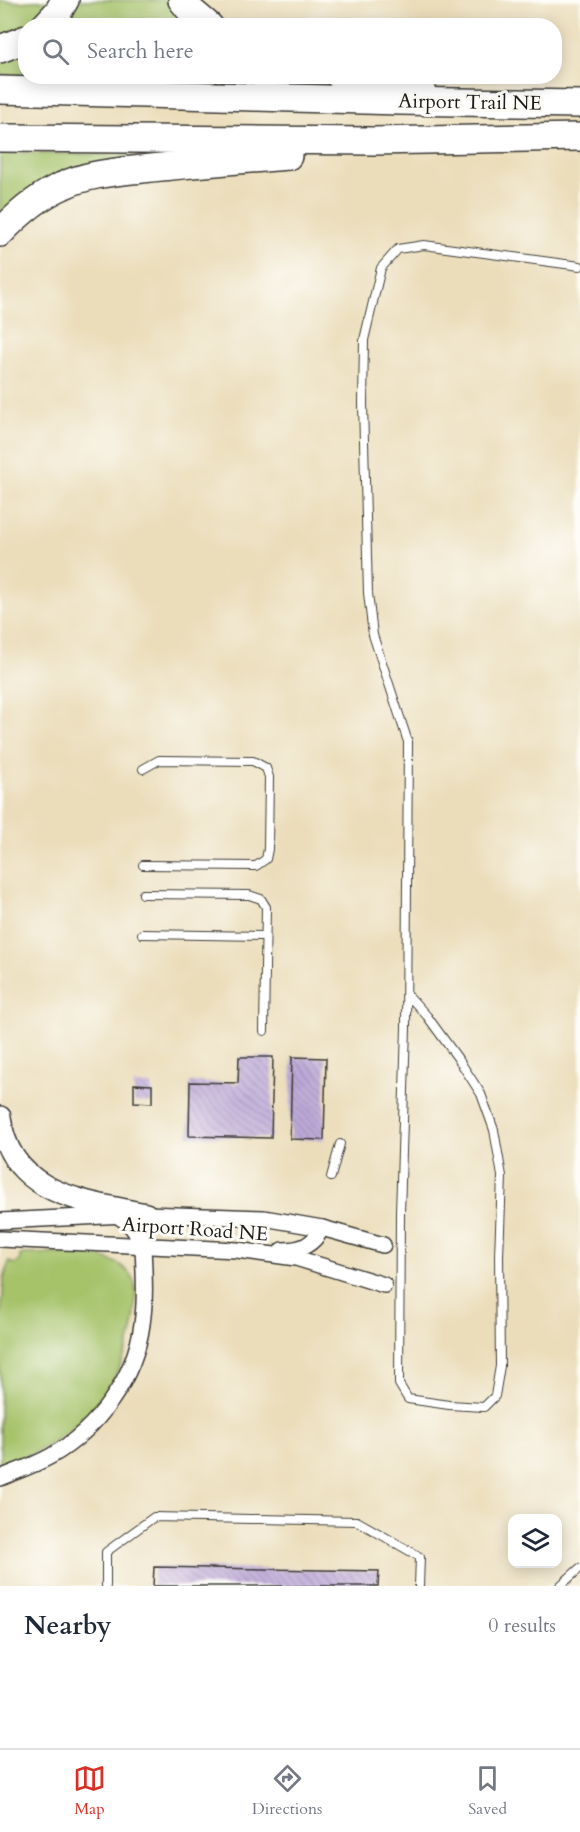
<!DOCTYPE html>
<style>
:root{--surface:#fff;--page:#f2f2f3;--text:#1f2937;--muted:#747a83;--line:#e0e1e3;--accent:#d93025}
body{margin:0;font-family:Cardo,serif;background:var(--page);color:var(--text)}
.controls{position:absolute;right:18px;bottom:18px;display:grid;overflow:hidden;border-radius:12px;box-shadow:0 3px 15px #0003}
.controls button{width:54px;height:54px;display:grid;place-items:center;padding:0;border:0;border-bottom:2px solid var(--line);background:var(--surface);color:var(--text);font:30px sans-serif}
.list{margin:0;padding:0;list-style:none}
h2{display:flex;justify-content:space-between;align-items:center;height:78px;margin:0;padding:0 24px;font-size:26px}
h2 small{font-size:20px;font-weight:400;color:var(--muted)}
.icon{flex:none;width:33px;height:33px;fill:none;stroke:currentColor;stroke-width:2;stroke-linecap:round;stroke-linejoin:round}
.map{position:relative;flex:none;width:580px;height:1586px;overflow:hidden}
.search{position:absolute;background:var(--surface);box-shadow:0 3px 15px #0003;left:18px;right:18px;top:18px;height:66px;display:flex;align-items:center;gap:15px;box-sizing:border-box;padding:0 21px;border-radius:24px;color:var(--muted);font-size:22px}
.sheet{height:162px;background:var(--surface)}
nav{display:flex;justify-content:space-around;align-items:center;box-sizing:border-box;height:84px;border-top:2px solid var(--line);background:var(--surface);font-size:16px;color:var(--muted)}
nav a{display:grid;justify-items:center;gap:3px}
nav .on{color:var(--accent)}
.map>svg:first-child{display:block}
.grass{fill:#a6c36a;stroke:#617043;stroke-width:1.5}
.building{fill:url(#building-back-hatch)}
.lines{fill:none;stroke-linecap:round;stroke-linejoin:round}
.lane-casing{stroke:#3b3934;stroke-width:10}
.street-casing{stroke:#3b3934;stroke-width:18}
.secondary-casing{stroke:#3b3934;stroke-width:24}
.highway-casing{stroke:#3b3934;stroke-width:30}
.lane{stroke:#fff;stroke-width:8}
.street{stroke:#fff;stroke-width:15}
.secondary{stroke:#fff;stroke-width:21}
.highway{stroke:#fff;stroke-width:27}
.labels{text-anchor:middle;dominant-baseline:central;stroke-width:6;stroke-linejoin:round;paint-order:stroke}
.street-label{font-size:20px;fill:#1c1c1c;stroke:#fdfcf7}
</style>
<div class="map">
<svg width="580" height="1586" viewBox="0 0 580 1586">
<defs>
<pattern id="building-back-hatch" width="6" height="6" patternUnits="userSpaceOnUse" patternTransform="scale(1.5)"><rect width="6" height="6" fill="#bfaad9"/><path d="M-1 5l2 2M0 0l6 6M5-1l2 2" fill="none" stroke="#9a8aaf"/></pattern>
</defs>
<rect width="100%" height="100%" fill="#fdfcf7"/>
<filter id="ink" filterUnits="userSpaceOnUse"><feTurbulence type="fractalNoise" baseFrequency=".0167" numOctaves="2"/><feDisplacementMap in="SourceGraphic" scale="12" xChannelSelector="R" yChannelSelector="G"/><feConvolveMatrix kernelMatrix="1 2 1 2 8 2 1 2 1" color-interpolation-filters="sRGB"/></filter>
<filter id="wash" filterUnits="userSpaceOnUse"><feTurbulence type="fractalNoise" baseFrequency=".008" numOctaves="4" result="noise"/><feDisplacementMap in="SourceGraphic" scale="24" xChannelSelector="R" yChannelSelector="G"/><feGaussianBlur stdDeviation="1.35" result="paint"/><feColorMatrix in="noise" values="0 0 0 0 0 0 0 0 0 0 0 0 0 0 0 0 0 1.4 0 .05"/><feComposite in="paint" operator="in"/></filter>
<g filter="url(#wash)">
<rect width="100%" height="100%" fill="#ebddba"/>
<g class="grass">
<path d="M0,0L17,2L53,0L32,22L0,39Z"/>
<path d="M78,0H168L194,26H60Z"/>
<path d="M25,50V75H0V60Z"/>
<path d="M298,77V80L94,77L298,76Z"/>
<path d="M0,153L141,155V161L0,224Z"/>
<path d="M24,1254C55,1254 123,1246 135,1284C140,1343 110,1402 62,1436C44,1450 21,1458 0,1467V1328L4,1279L9,1262L15,1264L20,1260V1255Z"/>
</g>
<g id="blocks">
<g class="building">
<path d="M239,1057H273L271,1138L189,1136L190,1082L238,1083Z"/>
<path d="M292,1057L326,1058L324,1140L290,1139Z"/>
<path d="M134,1084L152,1085V1103L134,1102Z"/>
<path d="M154,1567L379,1571L378,1586H153Z"/>
</g>
</g>
</g>
<g filter="url(#ink)">
<use href="#blocks" fill-opacity="0" stroke="#3b3934" stroke-width="1.5"/>
<g class="lines">
<g class="lane-casing">
<g id="lane">
<path d="M143,865L256,866L266,859L268,849L269,777L266,768L253,761L159,760L143,769"/>
<path d="M143,894L249,895L261,899L266,907L264,1031"/>
<path d="M142,934L265,936"/>
<path d="M407,994L427,1016L459,1060L481,1094L494,1130L502,1176L499,1256L500,1366L495,1396L484,1407L449,1405L408,1399L399,1384L400,1213L406,1028L408,742L373,635L368,593L363,404L364,340L381,268L398,249L424,245L580,266"/>
<path d="M331,1177L340,1144"/>
<path d="M106,1586V1552L154,1517L357,1521L420,1557L419,1586"/>
<path d="M560,1586L580,1568"/>
</g>
</g>
<g class="street-casing">
<g id="street">
<path d="M0,1221L146,1214L264,1218L322,1228L383,1245"/>
<path d="M0,1239L237,1250L296,1258L384,1285"/>
<path d="M282,1250C302,1250 313,1245 322,1228"/>
<path d="M0,1478C17,1471 35,1465 51,1456C98,1429 135,1378 142,1324C146,1298 144,1272 143,1246"/>
</g>
</g>
<g class="secondary-casing">
<g id="secondary">
<path d="M0,1117C9,1195 84,1201 146,1214"/>
<path d="M115,1211C130,1219 141,1228 143,1246"/>
</g>
</g>
<g class="highway-casing">
<g id="highway">
<path d="M182,0L190,10L209,26"/>
<path d="M45,26L58,12L65,0"/>
<path d="M0,49L26,39"/>
<path d="M340,76L421,85"/>
<path d="M0,90L400,101L580,104"/>
<path d="M0,138L374,141L580,137"/>
<path d="M0,233C17,215 39,196 62,186C86,174 115,172 142,169C191,164 239,160 288,156"/>
</g>
</g>
<use href="#lane" class="lane"/>
<use href="#street" class="street"/>
<use href="#secondary" class="secondary"/>
<use href="#highway" class="highway"/>
</g>
</g>
<g class="labels">
<g class="street-label">
<text transform="translate(470 102) rotate(1)">Airport Trail NE</text>
<text transform="translate(195 1229) rotate(4)">Airport Road NE</text>
</g>
</g>
</svg>
<div class="controls">
<button><svg class="icon" aria-label="layers" viewBox="0 0 24 24"><path d="M12 4l9 5-9 5-9-5zM3 14l9 5 9-5"/></svg></button>
</div>
<div class="search"><svg class="icon" aria-label="search" viewBox="0 0 24 24"><circle cx="10" cy="10" r="6"/><path d="M15 15l6 6"/></svg>Search here</div>
</div>
<section class="sheet">
<h2>Nearby<small>0 results</small></h2>
<ul class="list">
</ul>
</section>
<nav>
<a class="on"><svg class="icon" aria-label="map" viewBox="0 0 24 24"><path d="M3 6l6-2 6 2 6-2v14l-6 2-6-2-6 2zM9 4v14M15 6v14"/></svg>Map</a>
<a><svg class="icon" aria-label="directions" viewBox="0 0 24 24"><path d="M12 3l9 9-9 9-9-9zM9 14v-3h6M13 9l2 2-2 2"/></svg>Directions</a>
<a><svg class="icon" aria-label="saved" viewBox="0 0 24 24"><path d="M7 4h10v16l-5-4-5 4z"/></svg>Saved</a>
</nav>
